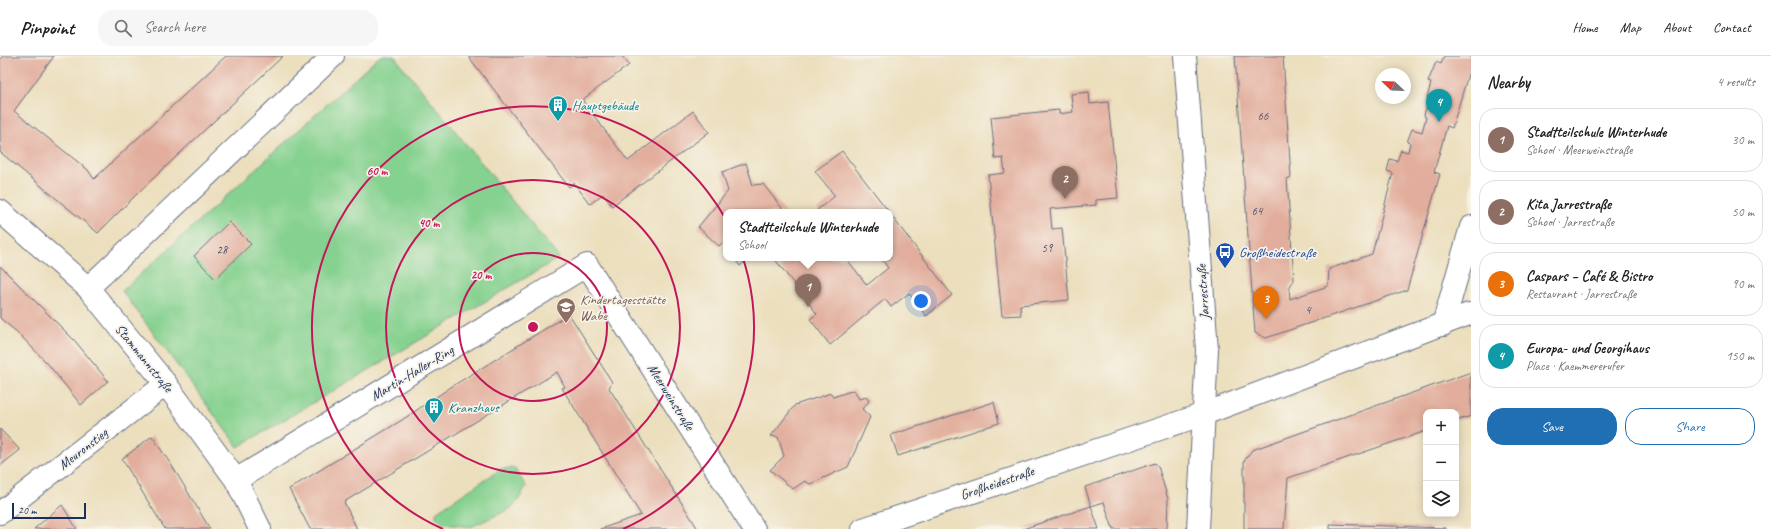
<!DOCTYPE html>
<meta charset="utf-8">
<style>
:root{--surface:#fff;--page:#f6f6f6;--text:#202124;--muted:#757577;--line:#e0e0e0;--accent:#1f6fb2}
body{margin:0;font-family:Caveat,sans-serif;background:var(--page);color:var(--text)}
.controls{position:absolute;right:12px;bottom:12px;display:grid;overflow:hidden;border-radius:8px;box-shadow:0 2px 10px #0003}
.controls button{width:36px;height:36px;display:grid;place-items:center;padding:0;border:0;border-bottom:1px solid var(--line);background:var(--surface);color:var(--text);font:20px sans-serif}
.compass{position:absolute;left:1375px;top:12px;width:36px;height:36px;border-radius:50%;background:var(--surface);box-shadow:0 2px 10px #0003;rotate:293deg}
.scale{position:absolute;left:12px;bottom:10px;width:74px;box-sizing:border-box;padding-left:4px;border:2px solid #1b2f5e;border-top:0;font-size:11px;line-height:14px;white-space:nowrap;color:#1b2f5e;-webkit-text-stroke:3px #f7f3e8;paint-order:stroke}
.you{position:absolute;left:921px;top:245px;width:14px;height:14px;margin:-10px;border:3px solid #fff;border-radius:50%;background:#1a73e8;box-shadow:0 0 0 6px #1a73e833}
.badge{display:grid;place-items:center;width:26px;height:26px;border-radius:50%;background:var(--accent);color:#fff;font-size:13px;font-weight:700}
.pin{position:absolute;translate:-50% -33px;filter:drop-shadow(0 1px 2px #0008)}
.pin::after{content:'';position:absolute;top:21px;width:14px;height:12px;background:inherit;clip-path:polygon(0 0,100% 0,50% 100%)}
.popup{position:absolute;left:723px;top:153px;width:170px;height:52px;box-sizing:border-box;display:grid;place-content:center;border-radius:8px;background:var(--surface);filter:drop-shadow(0 1px 3px #0005);font-size:13px;white-space:nowrap;color:var(--muted)}
.popup b{font-size:15px;color:var(--text)}
.popup::after{content:'';position:absolute;left:50%;top:100%;margin-left:-8px;border:8px solid transparent;border-top-color:var(--surface)}
.list{margin:0;padding:0;list-style:none}
h2{display:flex;justify-content:space-between;align-items:center;height:52px;margin:0;padding:0 16px;font-size:17px}
h2 small{font-size:13px;font-weight:400;color:var(--muted)}
.list li{display:grid;grid-template-columns:26px 1fr auto;gap:12px;align-items:center;box-sizing:border-box;height:64px;margin:0 8px 8px;padding:0 8px;border:1px solid var(--line);border-radius:16px}
.list b{display:block;font-size:15px;white-space:nowrap}
.list p{margin:0;font-size:13px;white-space:nowrap;color:var(--muted)}
.list em{font-size:13px;font-style:normal;color:var(--muted)}
.actions{display:flex;gap:8px;padding:12px 16px}
.actions a{flex:1;padding:9px 0;border:1px solid var(--accent);border-radius:16px;text-align:center;font-size:14px;color:var(--accent)}
.actions .main{background:var(--accent);color:#fff}
.icon{flex:none;width:22px;height:22px;fill:none;stroke:currentColor;stroke-width:2;stroke-linecap:round;stroke-linejoin:round}
.map{position:relative;flex:none;width:1471px;height:473px;overflow:hidden}
header{display:flex;align-items:center;gap:24px;box-sizing:border-box;height:56px;padding:0 20px;background:var(--surface);border-bottom:1px solid var(--line)}
header strong{font-size:19px}
nav{display:flex;gap:22px;margin-inline-start:auto;font-size:14px}
.search{width:280px;height:36px;background:var(--page);display:flex;align-items:center;gap:10px;box-sizing:border-box;padding:0 14px;border-radius:16px;color:var(--muted);font-size:15px}
main{display:flex}
aside{flex:1;background:var(--surface)}
.map>svg:first-child{display:block}
.green{fill:#85d18f;stroke:#508076}
.building{fill:#e2ad9c}
.lines{fill:none;stroke-linecap:round;stroke-linejoin:round}
.minor-casing{stroke:#646d80;stroke-width:24}
.minor{stroke:#fff;stroke-width:22}
.ring{fill:none;stroke:#c2185b;stroke-width:2}
.labels{text-anchor:middle;dominant-baseline:central;stroke-width:3.5;stroke-linejoin:round;paint-order:stroke}
.number-label{font-size:12px;fill:#4d4e6e}
.culture-label{font-size:14px;fill:#0d838f;stroke:#f7f3e8;text-anchor:start}
.transit-label{font-size:14px;fill:#164399;stroke:#f7f3e8;text-anchor:start}
.street-label{font-size:14px;fill:#1b2f5e;stroke:#f7f3e8}
.education-label{font-size:14px;fill:#785e54;stroke:#f7f3e8;text-anchor:start}
.centre{fill:#c2185b;stroke:#f7f3e8;stroke-width:2}
.ring-label{font-size:12px;text-anchor:middle;font-weight:bold;fill:#c2185b;stroke:#f7f3e8;stroke-width:3.5;stroke-linejoin:round;paint-order:stroke}
</style>
<header>
<strong>Pinpoint</strong>
<div class="search"><svg class="icon" aria-label="search" viewBox="0 0 24 24"><circle cx="10" cy="10" r="6"/><path d="M15 15l6 6"/></svg>Search here</div>
<nav><a>Home</a><a>Map</a><a>About</a><a>Contact</a></nav>
</header>
<main>
<div class="map">
<svg width="1471" height="473" viewBox="0 0 1471 473">
<rect width="100%" height="100%" fill="#f7f3e8"/>
<filter id="ink" filterUnits="userSpaceOnUse"><feTurbulence type="fractalNoise" baseFrequency=".025" numOctaves="2"/><feDisplacementMap in="SourceGraphic" scale="8" xChannelSelector="R" yChannelSelector="G"/><feConvolveMatrix kernelMatrix="1 2 1 2 8 2 1 2 1" color-interpolation-filters="sRGB"/></filter>
<filter id="wash" filterUnits="userSpaceOnUse"><feTurbulence type="fractalNoise" baseFrequency=".012" numOctaves="4" result="noise"/><feDisplacementMap in="SourceGraphic" scale="16" xChannelSelector="R" yChannelSelector="G"/><feGaussianBlur stdDeviation="0.9" result="paint"/><feColorMatrix in="noise" values="0 0 0 0 0 0 0 0 0 0 0 0 0 0 0 0 0 1.4 0 .05"/><feComposite in="paint" operator="in"/></filter>
<g filter="url(#wash)">
<rect width="100%" height="100%" fill="#ecdfbe"/>
<g class="green">
<path d="M380,0H394L559,202L238,391L122,235Z"/>
<path d="M514,412L526,430L518,445L510,453L471,471L444,468L436,461V456L501,413Z"/>
</g>
<g id="blocks">
<g class="building">
<path d="M3,0H54L14,55L88,114L94,123L226,0H283L140,135L98,177L0,96V4Z"/>
<path d="M468,0H622L629,9L582,44L628,105L693,55L709,76L612,150L603,138L590,148L574,127L569,131Z"/>
<path d="M1235,0H1283L1291,121L1287,123L1294,224L1289,232L1290,243L1328,230L1329,213L1372,198L1393,117L1387,115L1390,103L1397,105L1401,94L1408,96L1410,87L1407,86L1412,73L1422,76L1426,61L1424,60L1425,55L1427,51L1429,52L1432,43L1427,42L1431,27L1428,26L1436,6L1441,8L1444,0H1471V9L1452,72L1447,70L1434,116L1440,118L1407,234L1266,282L1255,277Z"/>
<path d="M1089,36L1090,48L1108,46L1118,142L1096,144V149L1050,153L1052,173L1062,172L1069,244L1020,249L1021,259L1002,260L988,119L1005,117L1003,102L995,103L991,61L1059,54V58L1073,56L1071,38Z"/>
<path d="M842,95L889,156H819L817,154L835,140L815,115Z"/>
<path d="M746,107L753,129L763,128L785,156H726V190L723,186L719,190L698,171L728,135L722,116Z"/>
<path d="M890,158L952,239L926,260L909,237L891,251L885,243L830,289L810,263L817,258L774,202H846L867,229L888,212L881,202H890Z"/>
<path d="M229,166L251,188L215,223L194,200Z"/>
<path d="M734,202H749L740,210Z"/>
<path d="M0,210L75,285L108,325L81,349L48,308L18,277L0,262Z"/>
<path d="M569,258L612,326L609,332L621,351L698,473H600L641,459L562,332L565,331L557,316L344,446L357,473H310L289,433L402,364L451,331Z"/>
<path d="M1471,316V360L1456,365V356H1426V375L1288,422L1284,473H1244V405L1252,394Z"/>
<path d="M854,334L859,343L866,341L869,345L862,353L870,361L848,411L810,428L805,425L793,433L770,414L784,400L778,381L771,380L795,349L831,337L833,341Z"/>
<path d="M994,346L999,367L898,400L891,379Z"/>
<path d="M0,373L20,394L0,410Z"/>
<path d="M152,380L174,413L210,473H165L122,403Z"/>
<path d="M1155,407L1158,410L1168,443L1167,473H1113L1104,446L1091,450L1099,473H1023L1091,450L1085,431Z"/>
<path d="M62,449L77,473H34Z"/>
<path d="M1330,468L1446,472V473H1330Z"/>
</g>
</g>
</g>
<g filter="url(#ink)">
<use href="#blocks" fill-opacity="0" stroke="#646d80" stroke-width="1"/>
<g class="lines">
<g class="minor-casing">
<g id="minor">
<path d="M1185,0L1207,294L1198,473"/>
<path d="M0,155L88,232L166,328L236,424L260,473"/>
<path d="M88,232L333,0"/>
<path d="M1443,269L1471,171"/>
<path d="M236,424L587,209L754,473"/>
<path d="M0,457L166,328"/>
<path d="M863,473L1204,358L1469,258"/>
</g>
</g>
<use href="#minor" class="minor"/>
</g>
</g>
<g class="ring">
<circle cx="533" cy="271" r="74"/>
<circle cx="533" cy="271" r="147"/>
<path d="M443 473A221 221 0 1 1 623 473"/>
</g>
<defs>
<g id="building-pin" transform="scale(1)"><path d="M0 17L-7.5 6A9.5 9.5 0 1 1 7.5 6Z" fill="#0f9aa8" stroke="#f7f3e8"/><path d="M-4-6H4V6H1V3H-1V6H-4ZM-2.5-4.3h1.7v1.8h-1.7ZM.8-4.3h1.7v1.8H.8ZM-2.5-1h1.7V.8h-1.7ZM.8-1h1.7V.8H.8Z" fill="#fff"/></g>
<g id="bus-pin" transform="scale(1)"><path d="M0 17L-7.5 6A9.5 9.5 0 1 1 7.5 6Z" fill="#1a4fb4" stroke="#f7f3e8"/><path d="M-5-6H5V4H4V6H2V4H-2V6H-4V4H-5ZM-3.5-4V0h7V-4ZM-3.5 1.2v1.5H-2V1.2ZM2 1.2v1.5H3.5V1.2Z" fill="#fff"/></g>
<g id="school-pin" transform="scale(1)"><path d="M0 17L-7.5 6A9.5 9.5 0 1 1 7.5 6Z" fill="#8d6e63" stroke="#f7f3e8"/><path d="M0-5L7-2L0 1L-7-2ZM-4 1L0 2.5L4 1V4Q0 6-4 4Z" fill="#fff"/></g>
</defs>
<g fill-rule="evenodd">
<use href="#building-pin" x="558" y="49"/>
<use href="#bus-pin" x="1225" y="196"/>
<use href="#school-pin" x="566" y="251"/>
<use href="#building-pin" x="434" y="351"/>
</g>
<g class="labels">
<g class="number-label">
<text x="1263" y="60">66</text>
<text x="1257" y="155">64</text>
<text x="1047" y="192">59</text>
<text x="222" y="194">28</text>
<text x="1308" y="254">4</text>
</g>
<g class="culture-label">
<text x="572" y="49">Hauptgebäude</text>
<text x="448" y="351">Kranzhaus</text>
</g>
<g class="transit-label">
<text x="1239" y="196">Großheidestraße</text>
</g>
<g class="street-label">
<text transform="translate(1203 236) rotate(-94)">Jarrestraße</text>
<text transform="translate(144 302) rotate(51)">Stammannstraße</text>
<text transform="translate(412 317) rotate(-31)">Martin-Haller-Ring</text>
<text transform="translate(671 341) rotate(58)">Meerweinstraße</text>
<text transform="translate(83 393) rotate(-38)">Meuronstieg</text>
<text transform="translate(997 427) rotate(-19)">Großheidestraße</text>
</g>
<g class="education-label">
<text x="580" y="243">Kindertagesstätte<tspan x="580" dy="16">Wabe</tspan></text>
</g>
</g>
<circle cx="533" cy="271" r="6" class="centre"/>
<g class="ring-label">
<text x="377" y="119">60 m</text>
<text x="429" y="171">40 m</text>
<text x="481" y="223">20 m</text>
</g>
</svg>
<div class="controls">
<button>+</button>
<button>−</button>
<button><svg class="icon" aria-label="layers" viewBox="0 0 24 24"><path d="M12 4l9 5-9 5-9-5zM3 14l9 5 9-5"/></svg></button>
</div>
<svg class="compass" viewBox="-18 -18 36 36"><path d="M0-13l5 13h-10z" fill="#e53935"/><path d="M0 13l5-13h-10z" fill="#757577"/></svg>
<div class="scale">20 m</div>
<div class="you"></div>
<div class="pin badge" style="left:808px;top:251px;background:#8d6e63">1</div>
<div class="popup"><b>Stadtteilschule Winterhude</b>School</div>
<div class="pin badge" style="left:1065px;top:143px;background:#8d6e63">2</div>
<div class="pin badge" style="left:1266px;top:263px;background:#e8710a">3</div>
<div class="pin badge" style="left:1439px;top:66px;background:#0f9aa8">4</div>
</div>
<aside>
<h2>Nearby<small>4 results</small></h2>
<ul class="list">
<li><span class="badge" style="background:#8d6e63">1</span><div><b>Stadtteilschule Winterhude</b><p>School · Meerweinstraße</p></div><em>30 m</em></li>
<li><span class="badge" style="background:#8d6e63">2</span><div><b>Kita Jarrestraße</b><p>School · Jarrestraße</p></div><em>50 m</em></li>
<li><span class="badge" style="background:#e8710a">3</span><div><b>Caspars – Café &amp; Bistro</b><p>Restaurant · Jarrestraße</p></div><em>90 m</em></li>
<li><span class="badge" style="background:#0f9aa8">4</span><div><b>Europa- und Georgihaus</b><p>Place · Kaemmererufer</p></div><em>150 m</em></li>
</ul>
<div class="actions"><a class="main">Save</a><a>Share</a></div>
</aside>
</main>
